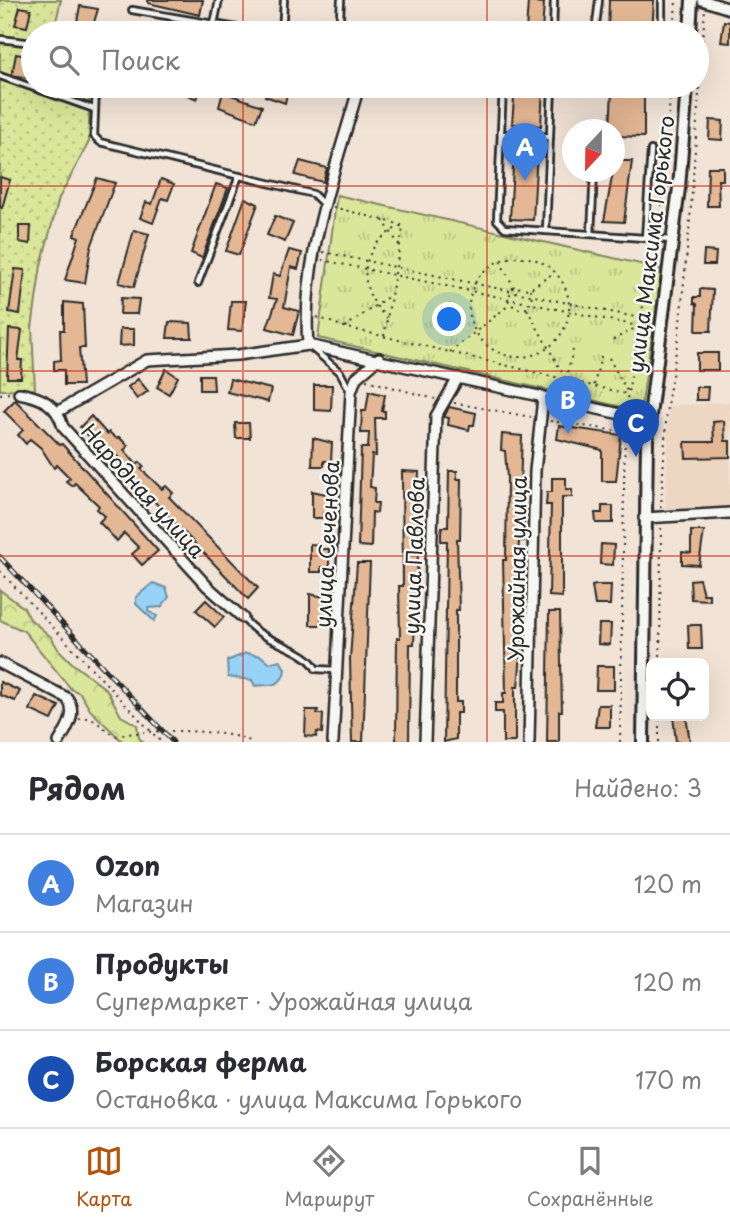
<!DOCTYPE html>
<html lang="ru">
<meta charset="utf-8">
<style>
:root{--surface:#fff;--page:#f7f7f7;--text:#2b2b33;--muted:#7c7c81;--line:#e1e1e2;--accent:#b45309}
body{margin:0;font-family:"Playpen Sans",sans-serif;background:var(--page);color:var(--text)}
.controls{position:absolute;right:21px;bottom:21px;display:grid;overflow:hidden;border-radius:10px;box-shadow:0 7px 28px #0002}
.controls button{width:63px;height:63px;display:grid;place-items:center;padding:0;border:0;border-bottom:2px solid var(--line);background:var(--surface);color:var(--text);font:35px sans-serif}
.compass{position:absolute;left:562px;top:119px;width:63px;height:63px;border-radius:50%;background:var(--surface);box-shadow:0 7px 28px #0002;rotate:202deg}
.you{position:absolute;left:450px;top:320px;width:24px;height:24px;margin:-18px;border:5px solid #fff;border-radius:50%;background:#1a73e8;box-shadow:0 0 0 10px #1a73e833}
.badge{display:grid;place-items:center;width:46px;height:46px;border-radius:50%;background:var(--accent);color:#fff;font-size:23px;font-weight:700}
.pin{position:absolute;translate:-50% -58px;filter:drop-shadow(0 2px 4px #0008)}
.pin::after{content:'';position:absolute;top:37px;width:24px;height:21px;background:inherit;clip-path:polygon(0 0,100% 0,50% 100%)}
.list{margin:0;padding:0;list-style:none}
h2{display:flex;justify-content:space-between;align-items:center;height:91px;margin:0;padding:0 28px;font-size:30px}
h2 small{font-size:23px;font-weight:400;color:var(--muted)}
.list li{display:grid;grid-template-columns:46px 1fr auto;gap:21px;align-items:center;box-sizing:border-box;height:98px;padding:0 28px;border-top:2px solid var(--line)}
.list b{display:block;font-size:26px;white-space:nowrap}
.list p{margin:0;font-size:23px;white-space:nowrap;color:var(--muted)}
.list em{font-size:23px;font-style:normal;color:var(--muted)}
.icon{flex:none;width:38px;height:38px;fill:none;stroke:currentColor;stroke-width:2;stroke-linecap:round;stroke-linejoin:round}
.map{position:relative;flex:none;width:730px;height:742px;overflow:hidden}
.search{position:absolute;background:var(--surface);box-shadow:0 7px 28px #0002;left:21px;right:21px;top:21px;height:77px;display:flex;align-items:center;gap:18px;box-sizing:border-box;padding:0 24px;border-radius:38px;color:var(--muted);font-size:26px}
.sheet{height:385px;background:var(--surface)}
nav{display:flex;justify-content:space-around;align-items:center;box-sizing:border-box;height:98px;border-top:2px solid var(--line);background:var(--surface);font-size:19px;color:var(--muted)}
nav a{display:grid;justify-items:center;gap:4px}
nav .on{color:var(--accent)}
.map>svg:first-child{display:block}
.built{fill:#edd6c2}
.grass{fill:url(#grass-tufts);stroke:#828862;stroke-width:2}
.forest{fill:url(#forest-crowns);stroke:#828862;stroke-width:2}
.garden{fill:url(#garden-dots);stroke:#828862;stroke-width:2}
.water{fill:#97d2f7;stroke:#6c8fa5;stroke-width:2}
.building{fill:#e4b894;stroke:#2b2b2b;stroke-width:2}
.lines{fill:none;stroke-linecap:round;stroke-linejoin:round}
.service-casing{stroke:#2b2b2b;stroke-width:10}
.minor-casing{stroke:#2b2b2b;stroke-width:14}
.tertiary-casing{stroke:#2b2b2b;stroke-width:16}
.path{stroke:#2b2b2b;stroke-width:2;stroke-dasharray:2 5;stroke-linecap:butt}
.service{stroke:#f6f6f2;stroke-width:4.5}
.minor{stroke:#f6f6f2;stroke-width:9}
.tertiary{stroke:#f6f6f2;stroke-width:10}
.rail-casing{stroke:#2b2b2b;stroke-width:5}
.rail{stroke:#f6f6f2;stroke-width:2.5;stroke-dasharray:8;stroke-linecap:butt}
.grid{fill:none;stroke:#c8321e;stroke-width:2;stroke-opacity:0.55}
.labels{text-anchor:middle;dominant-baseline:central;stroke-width:5;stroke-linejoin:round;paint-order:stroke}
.street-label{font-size:21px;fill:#2b2b2b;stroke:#f6f6f2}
</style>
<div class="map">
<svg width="730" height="742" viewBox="0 0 730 742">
<defs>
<pattern id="grass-tufts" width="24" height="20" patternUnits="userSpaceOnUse" patternTransform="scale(1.75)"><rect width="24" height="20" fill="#dae699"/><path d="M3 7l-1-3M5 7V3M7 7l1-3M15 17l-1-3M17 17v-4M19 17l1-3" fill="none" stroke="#bbc584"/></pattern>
<pattern id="forest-crowns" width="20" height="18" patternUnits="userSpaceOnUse" patternTransform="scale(1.75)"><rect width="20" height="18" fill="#dae699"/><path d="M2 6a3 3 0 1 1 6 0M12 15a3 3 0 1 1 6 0" fill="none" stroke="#bbc584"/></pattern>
<pattern id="garden-dots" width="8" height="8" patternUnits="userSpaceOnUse" patternTransform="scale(1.75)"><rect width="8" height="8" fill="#dae699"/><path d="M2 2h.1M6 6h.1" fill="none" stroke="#bbc584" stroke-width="1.8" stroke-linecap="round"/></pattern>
</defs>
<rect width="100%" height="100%" fill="#f1e3d6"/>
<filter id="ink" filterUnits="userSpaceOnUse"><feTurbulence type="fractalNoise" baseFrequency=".0143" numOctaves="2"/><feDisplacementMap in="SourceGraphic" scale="14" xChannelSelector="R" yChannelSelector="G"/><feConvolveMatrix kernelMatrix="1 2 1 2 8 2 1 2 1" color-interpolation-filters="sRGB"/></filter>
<g filter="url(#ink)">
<path class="built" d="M730,402V509L665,511L669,406Z"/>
<path class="grass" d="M337,195L662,269L642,402L631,409L318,338Z"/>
<path class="forest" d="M0,590L24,608L30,619L51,637L58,649L73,664L107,690L121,716L137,725L139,738L143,742H123L90,710L80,693L71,689L24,631L0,620Z"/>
<path class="garden" d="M0,0H61L56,21L63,33H33V86H89V142L59,198L41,265L32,328L35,389L0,390Z"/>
<g class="water">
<path d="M153,583L166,588L169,597L161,607L149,608L148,611L157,616L154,621L136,604V597Z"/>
<path d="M246,653L261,656L269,663L280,660L285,669C283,688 270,684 255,686L252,680L228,677L227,661Z"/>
</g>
<g class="building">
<path d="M148,0H203L200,15L148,3Z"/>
<path d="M609,0H654L652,33H608Z"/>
<path d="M528,2L544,3L542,32L526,31Z"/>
<path d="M80,6L98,9L92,29L76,27Z"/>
<path d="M20,7L31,9L27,27L15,25Z"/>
<path d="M724,21L730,22V43L721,42Z"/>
<path d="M16,54L33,57V79L12,75Z"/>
<path d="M166,86H202L197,99Z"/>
<path d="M268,86H289L285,103L265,96Z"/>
<path d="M515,86H543L541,126L512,124Z"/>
<path d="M622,88L644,92V137L614,136V130H610L612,90Z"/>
<path d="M223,92L262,106L256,121L219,107Z"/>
<path d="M710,120L723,121L722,140L709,139Z"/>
<path d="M514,150L537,151L533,220L510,219Z"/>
<path d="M300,161L327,168L323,182L295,175Z"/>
<path d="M615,161H632L624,222L604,221Z"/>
<path d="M708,167H723V180H718L719,206H707Z"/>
<path d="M0,177L10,180L2,208L0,207Z"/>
<path d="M97,178L115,183L91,247L85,283L65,280L79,237L74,235Z"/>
<path d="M161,179L174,184L168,200L162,198L153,223L140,218L146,202L152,204Z"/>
<path d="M216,184L228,188L202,258L191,253Z"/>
<path d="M245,198L258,204L239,255L226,251Z"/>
<path d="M275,216L293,223L285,242L267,235Z"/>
<path d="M19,226H31L30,244L19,242Z"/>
<path d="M134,230L149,234L134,287L119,283Z"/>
<path d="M289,250L302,253L298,269L291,267L284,307L299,311L293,335L267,328L277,299L269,298L273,274L280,276Z"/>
<path d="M704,251L716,252L715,265H703Z"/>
<path d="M15,269L25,270L20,314L9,312Z"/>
<path d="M700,289L713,290L711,331H696L697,304L694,303V297H700Z"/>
<path d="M121,298L139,299L137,314H120Z"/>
<path d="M231,301H246L242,331L228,330Z"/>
<path d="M64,302L83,304L85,348H79L82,385H64V370H54V361L61,360L60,330H64Z"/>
<path d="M169,322L191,323L192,338H167Z"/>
<path d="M9,329L22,330L18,360H22L21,378H7Z"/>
<path d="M120,329H134V345L119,346Z"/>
<rect x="697" y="353" width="21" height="17"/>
<path d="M166,369L178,377L169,394L157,387Z"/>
<path d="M200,375H213L214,390H200Z"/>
<path d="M138,379L148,391L137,399L128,387Z"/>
<path d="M230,379L271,389L268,402L227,392Z"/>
<path d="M314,385H332L331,411L314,410Z"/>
<path d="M696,387H708L707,400H696Z"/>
<path d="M369,391L385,395L382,411H385V418H375L376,456L372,455L370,487L375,488L374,503H378L377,513L372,512L371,547L358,546L361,448H368L369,433H361L362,411H366Z"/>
<path d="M15,400L60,445L62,444L158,551L142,565L132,554L139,548L124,533L117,541L99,522L105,516L97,509L99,506L75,483L72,486L66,481L70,478L57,465L54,468L41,448L30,439L26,444L18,435L23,430L4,411Z"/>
<path d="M449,407L476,413L474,425H470L469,430L448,425L449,418L444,417Z"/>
<path d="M91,416L107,434L109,432L117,439L119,437L128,446L124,450L137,465L140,462L144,467L141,469L162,489L166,486L173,493L169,497L258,588L248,599L147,494L131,479L128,481L120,466L124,463L110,449L106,454L80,427Z"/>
<path d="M724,421L725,441H730V457L686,458L685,442H714L713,422Z"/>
<path d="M235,423H249L250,438H236Z"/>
<path d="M559,426L621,435L616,481H602V450L557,439Z"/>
<path d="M502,434L522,436L519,513L524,514V541H519L518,560H522V567H517L516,583L518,636H522V643L518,687H515V742H503V712H495V703H503V693H506L503,560H506L507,478L505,451L501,450Z"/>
<path d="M313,438L332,443L331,461H324V466H312Z"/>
<path d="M402,471L419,472L416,547H422V554H418L414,644H410L409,742L396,741L397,638H400L399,586H403Z"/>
<path d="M449,471H457V479H461L460,539H457L459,610H456V702H461V713H456V739L444,742L447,541H441V533L442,527H448Z"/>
<path d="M552,478H566V489H572V497H562V597L549,596L551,505H546L547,492H552Z"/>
<path d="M312,491L331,495V513H323V518H312Z"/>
<path d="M602,506H613V523H596L595,513H602Z"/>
<path d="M691,531H704L699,565L682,564V552L691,553Z"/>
<path d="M310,544L321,545V549H329V567H321V572H310Z"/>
<path d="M601,544L614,545L613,565L600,564Z"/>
<path d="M357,563H370L363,742H352L350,659Z"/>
<path d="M699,579L703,594H709V600L691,599L690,580Z"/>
<path d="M596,585H611L610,605H595L592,586Z"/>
<path d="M310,594L329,598V616H321V625H310Z"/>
<path d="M206,600L224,617L215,627L196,610Z"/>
<path d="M549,612H560L562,711H559V742H547Z"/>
<path d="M599,624H611L610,645L598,644Z"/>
<path d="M688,625H701L702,649H689Z"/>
<path d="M597,666H614V690H596Z"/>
<path d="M0,682L20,691L15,701L0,695Z"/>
<path d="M36,696L59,706L52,720L30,710Z"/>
<path d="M598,705H610V727H595Z"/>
<path d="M306,710H318L317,714H323L322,733L317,732L316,737L305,736Z"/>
<path d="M673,716H686L690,742H676Z"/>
</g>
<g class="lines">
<g class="service-casing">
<g id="service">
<path d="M132,10L266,33"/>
<path d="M214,24L219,0"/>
<path d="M282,33L284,0"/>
<path d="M339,33L341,0"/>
<path d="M553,33L554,0"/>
<path d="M595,33L599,0"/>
<path d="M662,33V0"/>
<path d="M0,39L33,43"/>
<path d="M0,76L94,109"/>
<path d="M96,86L94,136L100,142L313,194L323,204"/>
<path d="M503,86L497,220L505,228L672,240"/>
<path d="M501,134L550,137"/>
<path d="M546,231L552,86"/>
<path d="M591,234L594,172"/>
<path d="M645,238L651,150"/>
<path d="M198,283L239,176"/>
<path d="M313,349L340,372L350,391"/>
<path d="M244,619C263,644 306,647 316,669L336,670"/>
</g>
</g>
<g class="minor-casing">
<g id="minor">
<path d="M702,0L730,9"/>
<path d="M308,345C301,257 336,169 359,86"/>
<path d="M19,393C41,397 57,404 63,427L207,586L243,618"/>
<path d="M59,411L147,360L238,355L308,345L625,415L649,418"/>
<path d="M644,518L730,513"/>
<path d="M0,663L67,698C78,713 67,728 59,742"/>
<path d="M333,742L351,392L356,378L379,358"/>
<path d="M425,742L436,416L458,378"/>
<path d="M529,742L535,471L543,398"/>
</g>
</g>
<g class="tertiary-casing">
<g id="tertiary">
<path d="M690,33L692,0"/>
<path d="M643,742L647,439L679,188L687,86"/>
</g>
</g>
<g class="path">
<path d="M674,33L676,0"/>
<path d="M333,207L402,225"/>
<path d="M383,220L399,245"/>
<path d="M659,234L671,86"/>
<path d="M323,252L640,318"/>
<circle cx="519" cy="307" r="50"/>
<path d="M322,260L638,326"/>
<path d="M500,261L514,287"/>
<path d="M530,289L532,299L528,308L519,309L510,304L508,299L513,287L530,289L555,272"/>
<path d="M527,309L565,378"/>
<path d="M317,317L344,327L627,394"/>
<path d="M387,318C353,286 360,243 403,225"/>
<path d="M345,327L389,296"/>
<path d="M384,336L403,228"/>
<path d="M613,340L639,326"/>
<path d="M450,352L509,305"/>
<path d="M609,358L628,393"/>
<path d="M566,379L573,350"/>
<path d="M366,380L435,399"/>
<path d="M594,385L601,356"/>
<path d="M0,394L11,393"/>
<path d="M454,403L531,417"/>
<path d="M626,405L644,300L652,282L657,246"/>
<path d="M550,421L625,432"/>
<path d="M661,508L667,406L679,333L690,220L705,9"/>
<path d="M0,571L161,742"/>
<path d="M660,663L661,528"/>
<path d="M79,719C95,713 103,732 117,736C146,729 226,728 252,742"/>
<path d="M620,742L625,425"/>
<path d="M659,742V716"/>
</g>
<use href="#service" class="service"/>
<use href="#minor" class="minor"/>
<use href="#tertiary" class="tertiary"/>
<g class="rail-casing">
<path id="rail" d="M0,557L173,742"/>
</g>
<use href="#rail" class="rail"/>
</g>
</g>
<path class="grid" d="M243,0V33M487,0V33M243,86V742M487,86V742M0,186H730M0,371H730M0,556H730"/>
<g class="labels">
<g class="street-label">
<text transform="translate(650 244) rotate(-83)">улица Максима Горького</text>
<text transform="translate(144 490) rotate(48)">Народная улица</text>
<text transform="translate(326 544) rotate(-87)">улица Сеченова</text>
<text transform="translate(413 556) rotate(-88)">улица Павлова</text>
<text transform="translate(516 569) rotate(-89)">Урожайная улица</text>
</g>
</g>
</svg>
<div class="controls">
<button><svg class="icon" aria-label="locate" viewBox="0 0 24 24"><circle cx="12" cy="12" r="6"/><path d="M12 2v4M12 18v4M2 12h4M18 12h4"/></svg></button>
</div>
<svg class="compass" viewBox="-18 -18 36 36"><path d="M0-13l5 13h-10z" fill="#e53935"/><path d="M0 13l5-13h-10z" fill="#7c7c81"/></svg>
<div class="you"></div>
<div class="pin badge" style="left:525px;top:181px;background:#3f7fe0">A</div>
<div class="pin badge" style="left:568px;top:434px;background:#3f7fe0">B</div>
<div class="pin badge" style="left:636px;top:457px;background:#1a4fb4">C</div>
<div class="search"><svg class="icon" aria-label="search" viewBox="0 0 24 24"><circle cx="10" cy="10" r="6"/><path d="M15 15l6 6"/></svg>Поиск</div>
</div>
<section class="sheet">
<h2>Рядом<small>Найдено: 3</small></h2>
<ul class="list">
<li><span class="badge" style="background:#3f7fe0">A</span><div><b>Ozon</b><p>Магазин</p></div><em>120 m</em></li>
<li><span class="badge" style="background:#3f7fe0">B</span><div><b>Продукты</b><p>Супермаркет · Урожайная улица</p></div><em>120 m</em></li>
<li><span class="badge" style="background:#1a4fb4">C</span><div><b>Борская ферма</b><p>Остановка · улица Максима Горького</p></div><em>170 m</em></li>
</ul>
</section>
<nav>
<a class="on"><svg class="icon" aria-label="map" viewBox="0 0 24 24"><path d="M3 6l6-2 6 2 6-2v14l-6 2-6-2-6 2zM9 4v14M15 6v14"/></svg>Карта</a>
<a><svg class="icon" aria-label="directions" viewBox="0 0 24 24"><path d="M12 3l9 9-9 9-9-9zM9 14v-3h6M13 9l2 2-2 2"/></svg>Маршрут</a>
<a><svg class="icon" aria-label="saved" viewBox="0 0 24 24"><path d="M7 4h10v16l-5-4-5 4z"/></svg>Сохранённые</a>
</nav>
